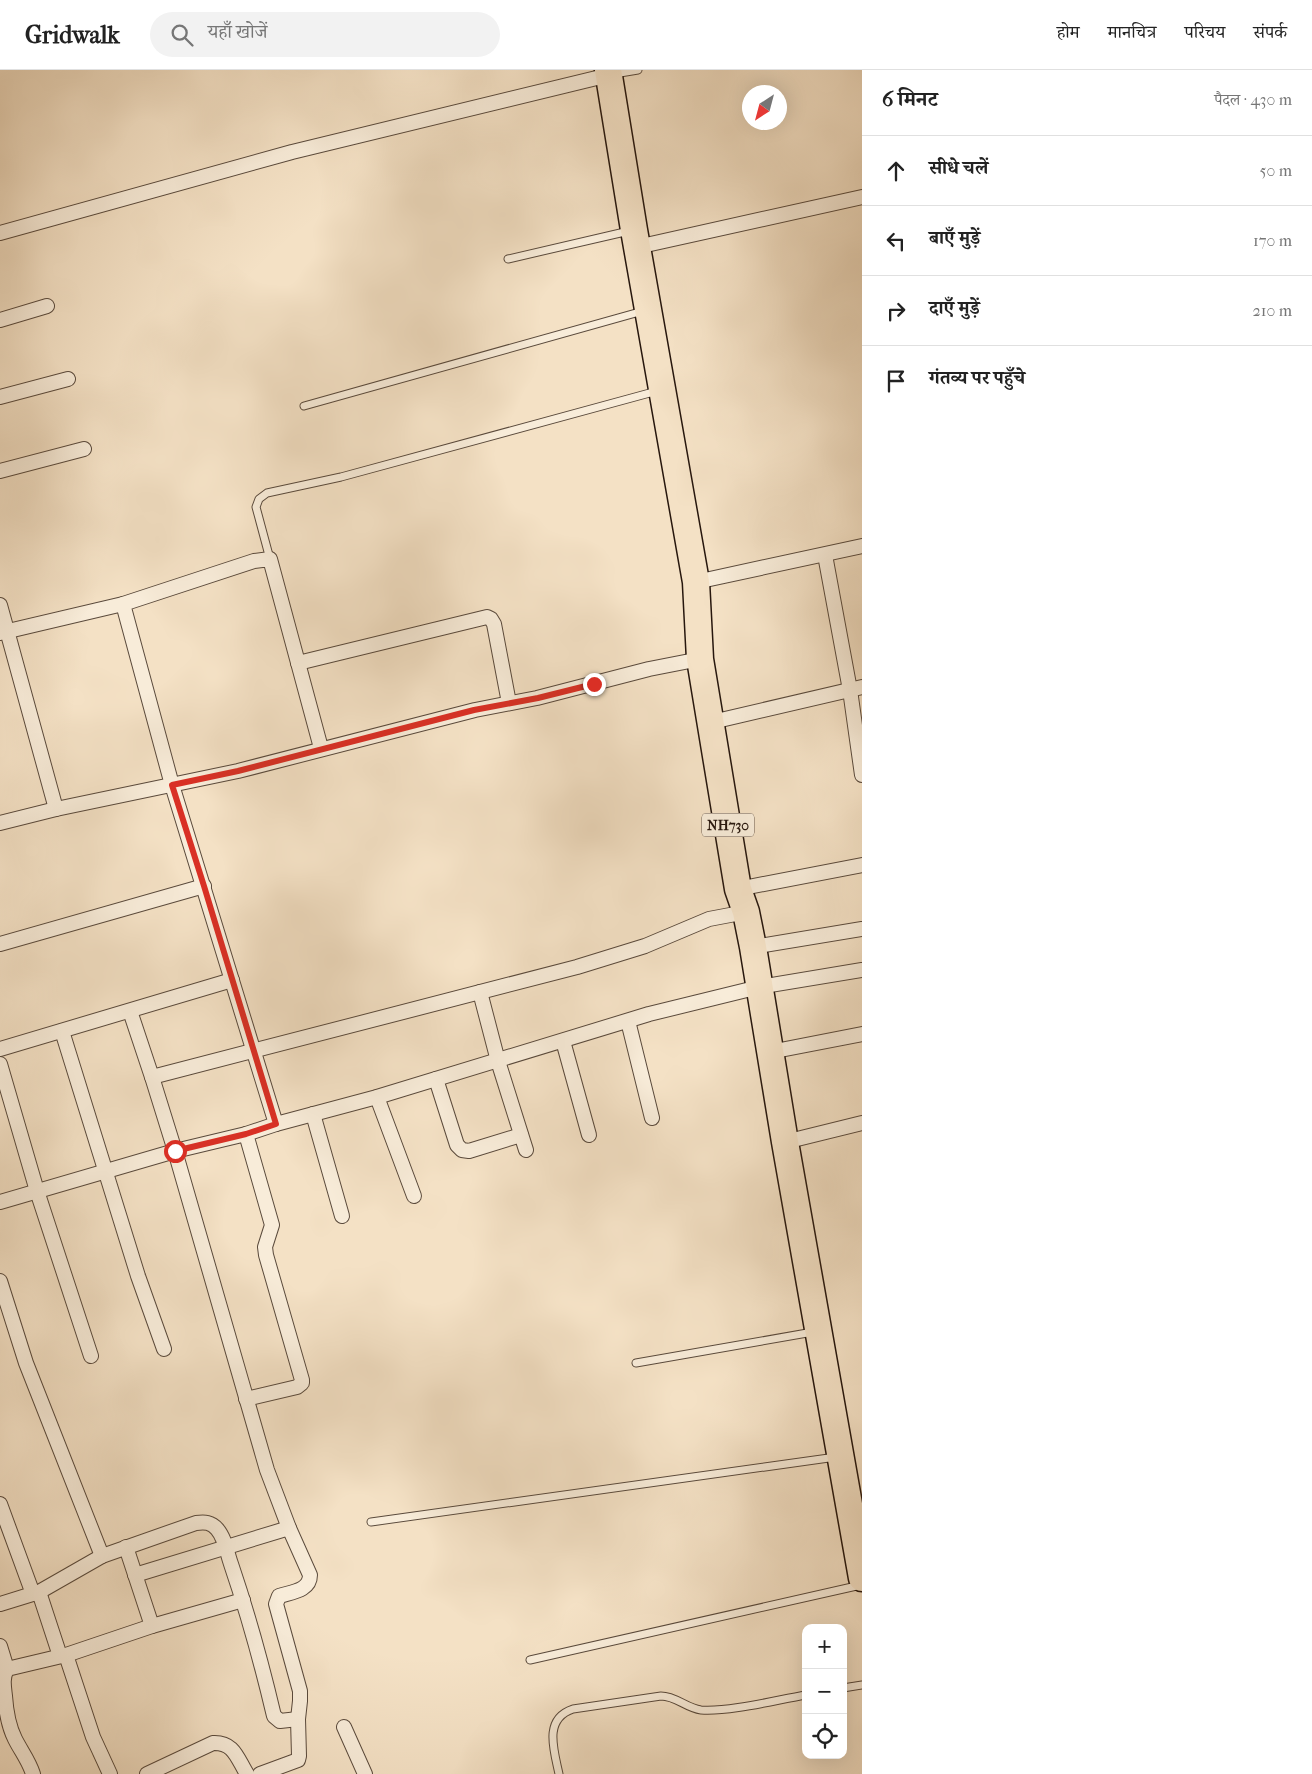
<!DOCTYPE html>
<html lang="hi">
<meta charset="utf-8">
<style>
:root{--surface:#fff;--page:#f2f2f2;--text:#222;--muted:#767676;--line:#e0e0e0}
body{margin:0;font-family:"IM FELL French Canon","Noto Serif Devanagari",serif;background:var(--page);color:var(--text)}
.controls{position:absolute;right:15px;bottom:15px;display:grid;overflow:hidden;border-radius:10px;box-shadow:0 5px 20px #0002}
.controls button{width:45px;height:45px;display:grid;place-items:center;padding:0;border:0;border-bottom:1px solid var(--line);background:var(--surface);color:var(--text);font:25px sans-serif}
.compass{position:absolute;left:742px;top:15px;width:45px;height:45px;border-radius:50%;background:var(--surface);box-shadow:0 5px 20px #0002;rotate:216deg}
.stop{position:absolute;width:15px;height:15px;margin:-11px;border:4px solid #d93025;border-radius:50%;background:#fff}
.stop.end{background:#d93025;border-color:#fff;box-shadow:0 1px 5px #0008}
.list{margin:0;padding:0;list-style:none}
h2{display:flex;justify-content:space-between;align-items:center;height:65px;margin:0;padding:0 20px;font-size:21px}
h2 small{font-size:16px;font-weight:400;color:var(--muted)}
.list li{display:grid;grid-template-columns:32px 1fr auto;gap:15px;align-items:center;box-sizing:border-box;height:70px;padding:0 20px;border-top:1px solid var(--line)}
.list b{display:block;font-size:19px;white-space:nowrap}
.list em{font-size:16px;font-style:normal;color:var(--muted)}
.icon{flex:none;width:28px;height:28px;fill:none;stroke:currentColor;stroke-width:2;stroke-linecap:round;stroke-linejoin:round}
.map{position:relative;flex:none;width:862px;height:1704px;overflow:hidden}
header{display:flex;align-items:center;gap:30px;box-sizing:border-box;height:70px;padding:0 25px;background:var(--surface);border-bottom:1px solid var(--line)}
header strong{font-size:24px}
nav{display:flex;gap:28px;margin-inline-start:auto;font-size:18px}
.search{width:350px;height:45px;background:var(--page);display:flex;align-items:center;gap:12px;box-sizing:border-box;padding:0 18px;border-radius:28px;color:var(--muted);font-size:19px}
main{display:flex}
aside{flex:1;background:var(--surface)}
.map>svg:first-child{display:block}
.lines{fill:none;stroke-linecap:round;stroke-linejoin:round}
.lane-casing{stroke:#5a4a3c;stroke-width:9}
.street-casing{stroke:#5a4a3c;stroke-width:16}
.highway-casing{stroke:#27170e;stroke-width:29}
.lane{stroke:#f8ecd9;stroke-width:7}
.street{stroke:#f8ecd9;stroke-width:14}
.highway{stroke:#f4e1c5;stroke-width:26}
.route{stroke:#d93025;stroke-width:6}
.labels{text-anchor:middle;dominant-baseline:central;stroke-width:5;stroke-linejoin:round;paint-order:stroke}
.shield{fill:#f8ecd9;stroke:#66574b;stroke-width:1}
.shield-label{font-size:14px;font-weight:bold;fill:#27170e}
</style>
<header>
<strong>Gridwalk</strong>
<div class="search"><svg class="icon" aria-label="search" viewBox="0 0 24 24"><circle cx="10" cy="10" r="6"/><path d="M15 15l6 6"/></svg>यहाँ खोजें</div>
<nav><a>होम</a><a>मानचित्र</a><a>परिचय</a><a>संपर्क</a></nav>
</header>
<main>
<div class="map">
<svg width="862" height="1704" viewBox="0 0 862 1704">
<rect width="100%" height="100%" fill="#f4e1c5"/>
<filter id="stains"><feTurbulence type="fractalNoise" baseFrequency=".004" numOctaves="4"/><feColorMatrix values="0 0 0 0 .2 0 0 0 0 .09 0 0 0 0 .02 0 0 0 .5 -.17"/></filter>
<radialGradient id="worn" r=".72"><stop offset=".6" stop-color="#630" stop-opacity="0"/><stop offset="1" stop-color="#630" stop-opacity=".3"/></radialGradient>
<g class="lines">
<g class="lane-casing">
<g id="lane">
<path d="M614,4L638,0"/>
<path d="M508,189L629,161"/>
<path d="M304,336L643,241"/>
<path d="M270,489L256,437L259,429L267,423L341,407L657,321"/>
<path d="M636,1293L813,1262"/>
<path d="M371,1452L836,1387"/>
<path d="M530,1590L861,1515"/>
<path d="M843,1618L862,1615"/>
<path d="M559,1704C554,1680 543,1649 573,1639L661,1626C676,1626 686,1638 701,1640C730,1642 776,1630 806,1625"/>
</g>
</g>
<g class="street-casing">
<g id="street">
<path d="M0,163L292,82L609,5"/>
<path d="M637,177L862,127"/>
<path d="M0,250L47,236"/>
<path d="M0,327L68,309"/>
<path d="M0,401L84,379"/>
<path d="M825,485L850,620L862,705"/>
<path d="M696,512L862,476"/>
<path d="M0,535L56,739"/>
<path d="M0,563L123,534"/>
<path d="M298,593L487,547L491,549L494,554L509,633"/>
<path d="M712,652L862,617"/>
<path d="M0,753L56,739L238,701L475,640L537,628L649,599L700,589"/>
<path d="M738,819L862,795"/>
<path d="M0,874L204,816"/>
<path d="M753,877L862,859"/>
<path d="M480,922L498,991L526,1080"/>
<path d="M130,941L152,1007L577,897L645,876L709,849L746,842"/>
<path d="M628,951L652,1048"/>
<path d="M62,961L138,1206L164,1279"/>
<path d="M563,971L589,1065"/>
<path d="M0,979L232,910"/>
<path d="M770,982L862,964"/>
<path d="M0,994L37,1121L91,1286"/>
<path d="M152,1007L175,1081L267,1400L289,1458L310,1505C310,1521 291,1522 279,1526L276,1534L300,1621V1631L298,1649L299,1686L298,1690L260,1704"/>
<path d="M436,1009L457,1075L462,1080L469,1081L521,1065"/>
<path d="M377,1027L414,1126"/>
<path d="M313,1044L342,1146"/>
<path d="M276,1054L172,715L123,534L254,491L270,489L321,678"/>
<path d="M785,1072L862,1053"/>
<path d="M0,1132L175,1081L246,1064L276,1054L377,1027L649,944L759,917L862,900"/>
<path d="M0,1211L26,1293L102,1486"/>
<path d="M246,1329L297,1317L302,1313V1310L266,1185L265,1177L272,1155L246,1064"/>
<path d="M0,1434L33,1524"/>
<path d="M126,1477L152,1556"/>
<path d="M135,1505L289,1458"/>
<path d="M39,1522L60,1586"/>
<path d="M0,1534L39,1522L102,1486L196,1453C205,1452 211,1452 217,1459C225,1468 227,1483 231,1494C248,1544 262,1595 274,1646L280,1651L298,1649"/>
<path d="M0,1576L7,1599"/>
<path d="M66,1585L93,1667L110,1704"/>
<path d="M344,1657L365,1704"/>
<path d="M33,1704C29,1691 21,1681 15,1669C8,1655 6,1641 5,1626C4,1617 2,1608 7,1599L66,1585L152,1556L243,1530"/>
<path d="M147,1704L213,1673C234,1672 237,1688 247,1704"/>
</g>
</g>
<g class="highway-casing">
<path id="highway" d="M608,0L634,160L696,512L700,589L738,819L746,842L753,877L785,1072L862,1508"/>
</g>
<use href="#lane" class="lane"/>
<use href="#street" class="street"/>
<use href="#highway" class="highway"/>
</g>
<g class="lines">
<path class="route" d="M175,1081L246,1064L276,1054L204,816L172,715L238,701L474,640L538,628L594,614"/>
</g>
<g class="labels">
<rect class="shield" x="702" y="743.5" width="52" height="23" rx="4"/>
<g class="shield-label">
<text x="728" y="755">NH730</text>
</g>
</g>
<rect width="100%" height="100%" filter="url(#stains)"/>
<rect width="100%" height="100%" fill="url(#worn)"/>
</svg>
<div class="controls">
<button>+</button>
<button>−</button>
<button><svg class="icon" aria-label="locate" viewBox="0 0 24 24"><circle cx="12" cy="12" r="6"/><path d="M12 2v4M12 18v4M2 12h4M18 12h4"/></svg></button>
</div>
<svg class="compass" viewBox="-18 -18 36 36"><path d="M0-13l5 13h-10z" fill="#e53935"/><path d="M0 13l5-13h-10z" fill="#767676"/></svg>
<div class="stop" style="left:175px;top:1081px"></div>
<div class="stop end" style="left:594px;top:614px"></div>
</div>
<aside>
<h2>6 मिनट<small>पैदल · 430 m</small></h2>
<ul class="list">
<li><svg class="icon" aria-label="ahead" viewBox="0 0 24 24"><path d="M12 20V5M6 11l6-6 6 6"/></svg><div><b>सीधे चलें</b></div><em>50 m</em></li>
<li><svg class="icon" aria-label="left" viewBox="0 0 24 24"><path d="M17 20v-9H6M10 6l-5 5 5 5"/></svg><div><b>बाएँ मुड़ें</b></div><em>170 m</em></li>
<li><svg class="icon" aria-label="right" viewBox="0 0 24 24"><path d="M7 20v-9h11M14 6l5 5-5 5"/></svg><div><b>दाएँ मुड़ें</b></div><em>210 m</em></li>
<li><svg class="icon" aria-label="arrive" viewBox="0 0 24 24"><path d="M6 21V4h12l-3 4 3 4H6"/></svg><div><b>गंतव्य पर पहुँचे</b></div></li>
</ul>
</aside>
</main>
